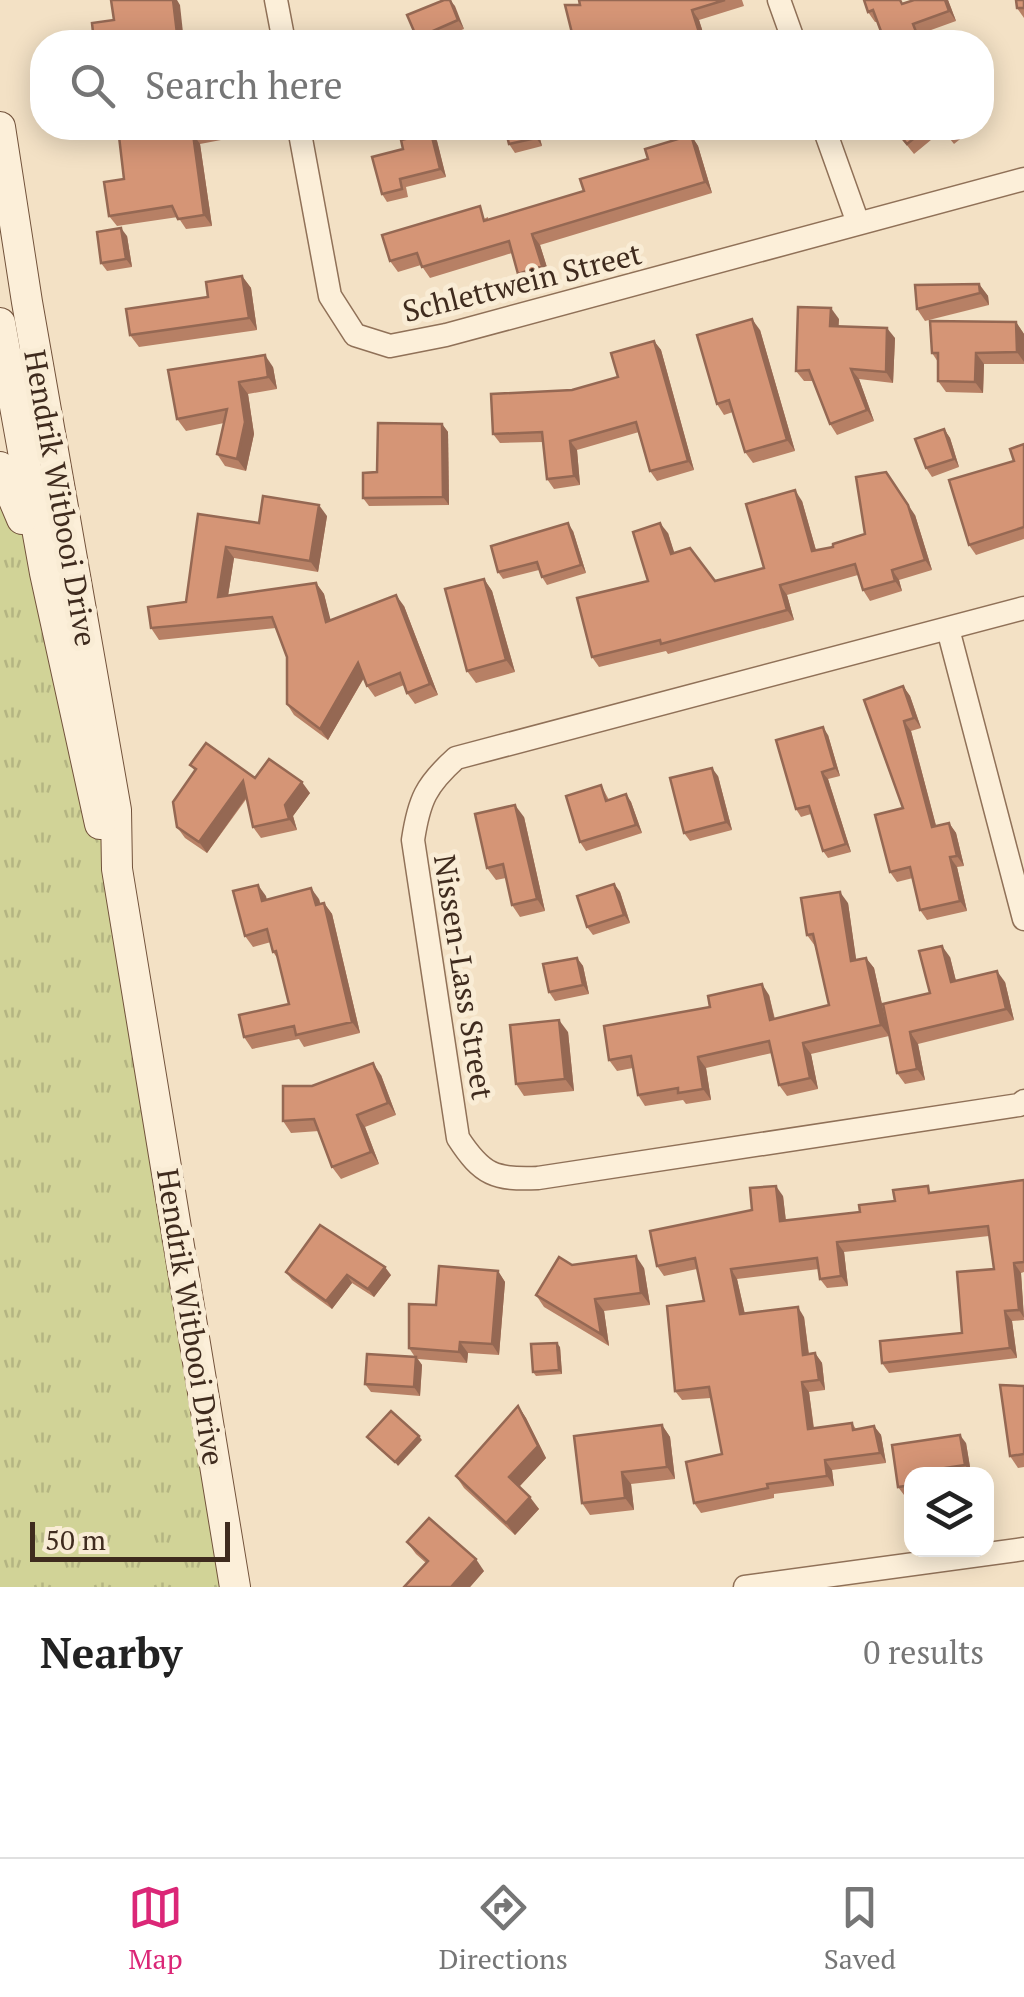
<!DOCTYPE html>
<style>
:root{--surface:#fff;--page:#f2f2f2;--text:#222;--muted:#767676;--line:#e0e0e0;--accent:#db2777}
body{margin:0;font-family:"PT Serif",serif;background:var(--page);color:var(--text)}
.controls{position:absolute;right:30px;bottom:30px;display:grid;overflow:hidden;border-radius:20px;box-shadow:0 5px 25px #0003}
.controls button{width:90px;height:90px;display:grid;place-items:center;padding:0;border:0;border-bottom:2px solid var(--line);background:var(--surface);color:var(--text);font:50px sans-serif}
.scale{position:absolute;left:30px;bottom:25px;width:200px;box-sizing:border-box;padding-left:10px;border:5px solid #3f2b1e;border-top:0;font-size:28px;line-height:35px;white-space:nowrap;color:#3f2b1e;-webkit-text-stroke:8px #f9ecd5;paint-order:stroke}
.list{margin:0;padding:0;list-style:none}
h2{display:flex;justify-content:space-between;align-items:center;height:130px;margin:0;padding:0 40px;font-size:42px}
h2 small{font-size:32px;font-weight:400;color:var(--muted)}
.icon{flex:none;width:55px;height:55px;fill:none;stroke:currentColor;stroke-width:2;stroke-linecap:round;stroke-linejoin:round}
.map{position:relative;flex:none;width:1024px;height:1587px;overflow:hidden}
.search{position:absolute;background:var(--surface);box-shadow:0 5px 25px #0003;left:30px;right:30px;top:30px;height:110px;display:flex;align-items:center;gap:25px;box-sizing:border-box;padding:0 35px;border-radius:40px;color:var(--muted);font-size:38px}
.sheet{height:270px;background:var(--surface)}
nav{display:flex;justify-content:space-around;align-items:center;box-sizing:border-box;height:140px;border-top:2px solid var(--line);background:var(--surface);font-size:28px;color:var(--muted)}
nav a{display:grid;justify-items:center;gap:5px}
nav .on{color:var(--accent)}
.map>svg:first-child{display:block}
.grass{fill:url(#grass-tufts)}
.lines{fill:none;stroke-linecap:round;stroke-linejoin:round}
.street-casing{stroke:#907158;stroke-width:25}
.secondary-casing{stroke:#72523b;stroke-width:32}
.street{stroke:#fcefd9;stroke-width:22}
.secondary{stroke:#fcefd9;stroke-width:30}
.wall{fill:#b78065}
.shaded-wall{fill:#956853}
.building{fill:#d59576;stroke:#956853;stroke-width:2.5}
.labels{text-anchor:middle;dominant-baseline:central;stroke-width:10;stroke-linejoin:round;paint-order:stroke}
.street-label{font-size:30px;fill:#3f2b1e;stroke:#f9ecd5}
</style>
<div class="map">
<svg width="1024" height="1587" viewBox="0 0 1024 1587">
<defs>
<pattern id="grass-tufts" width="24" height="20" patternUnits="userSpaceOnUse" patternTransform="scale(2.5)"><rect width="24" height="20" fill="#d1d397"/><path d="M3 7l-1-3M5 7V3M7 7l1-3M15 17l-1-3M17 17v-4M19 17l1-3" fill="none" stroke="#b4b582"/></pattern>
</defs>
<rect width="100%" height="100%" fill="#f3e1c5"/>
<path class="grass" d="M0,467L45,573L117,869L235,1587H0Z"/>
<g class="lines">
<g class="street-casing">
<g id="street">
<path d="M276,0L284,42"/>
<path d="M779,0L794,42"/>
<path d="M299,128L330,296L355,335L390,346L446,335L1024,179"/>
<path d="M824,128L858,223"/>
<path d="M1024,608L456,758C426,785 419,800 413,840L458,1138C482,1175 495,1180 538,1178L1019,1105L1024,1101"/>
<path d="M948,629L1024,919"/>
<path d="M745,1587L1024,1549"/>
</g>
</g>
<g class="secondary-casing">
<g id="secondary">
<path d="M0,127L27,302L116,810L117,869L235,1587"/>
<path d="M0,323L45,573L100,824"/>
<path d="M0,467L22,519"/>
</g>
</g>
<use href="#street" class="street"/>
<use href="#secondary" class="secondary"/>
</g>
<g class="wall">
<path d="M450,0L464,29L431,42H420L417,38Z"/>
<path d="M579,0H742L744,6L699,20L706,42H577L573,37L580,5Z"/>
<path d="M914,0H948L956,21L920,34L923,42H885L877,22H875L868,12Z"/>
<path d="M1024,0V18L1017,8Z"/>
<path d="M118,128H219L221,140L200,144L212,226L186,229L178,217L117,226L109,216L124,179Z"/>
<path d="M505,128H537L542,146L515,153L509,144Z"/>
<path d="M893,128H974L954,144L943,130L914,154Z"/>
<path d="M431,133L437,141L446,177L406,187L408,197L387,202L382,194Z"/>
<path d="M691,135L698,146L712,193L540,245L550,277L526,285L518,274L512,253L430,278L421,265L398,272L390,261L488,217V220L584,191Z"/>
<path d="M127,236L132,267L107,271L101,263Z"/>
<path d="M242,276L251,288L257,330L139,347L130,335L208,297Z"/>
<path d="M979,284L988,296L989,305L925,321L917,309Z"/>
<path d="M839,319L838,326L895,338L893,383L859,379L874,421L837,435L830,424L813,381H804L796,371Z"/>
<path d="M1016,322L1024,334V364H984L983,393L946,392L938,381V362L932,353Z"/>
<path d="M760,330L795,451L753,463L745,452L733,412L724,415L717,404Z"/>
<path d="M654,341L661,350L694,470L657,481L650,471L639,432L577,450L580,485L554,489L547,479L543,442L500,443L493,434L618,377Z"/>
<path d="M273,367L277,389L248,394L254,434L246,471L225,466L217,454L224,423L186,431L177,419L168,370Z"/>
<path d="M442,424L448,432L449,505L369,506L363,498L377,472Z"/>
<path d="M944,429L950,438L959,467L932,477L926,468Z"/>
<path d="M1024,444V539L976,555L969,545Z"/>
<path d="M802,501L816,550L833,547L915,515L932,570L899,580L902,591L870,601L863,590L858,575L787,595L794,620L668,654L666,651L599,667L592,657L648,581L668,533L674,553L715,581L764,568Z"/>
<path d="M198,514L259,523L327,516L318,572L234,558L228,596L316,583L324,594L330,620L404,606L438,695L415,704L407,693L404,685L375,697L367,686L364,678L328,740L294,715L287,704V657L276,628L159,640L151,628L186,602Z"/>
<path d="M573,531L586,573L547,585L542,577L539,570L503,579L498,572Z"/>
<path d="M484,579L492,591L515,672L476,683L467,671Z"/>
<path d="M903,686L910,696L921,728L911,731L936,826L949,823L956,833L964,866L957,867L967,911L927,920L920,910L913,878L897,882L890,872L903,808Z"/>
<path d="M828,735L840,776L828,779L851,852L828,858L823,851L811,814L801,817L796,809Z"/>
<path d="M190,765L255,778L310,793L293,816L297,830L261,838L253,827L247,798L207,853L185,838L177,827L195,771Z"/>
<path d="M718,776L732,830L690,841L684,833Z"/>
<path d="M601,785L609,800L626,794L631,802L642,833L586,851L580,842Z"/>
<path d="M524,817L545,911L520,917L512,905L506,878L496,880L487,868Z"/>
<path d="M614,884L620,892L630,923L593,935L587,927Z"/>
<path d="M258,885L267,900L319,899L320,904L324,903L332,914L360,1033L304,1047L299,1039L252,1049L244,1037L289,1004L278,959L273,952L271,942L253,947L245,936Z"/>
<path d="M848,903L856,960L866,958L874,968L889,1036L811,1054L818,1089L787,1096L779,1085L772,1053L706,1068L711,1100L686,1104L683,1100L645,1106L638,1095L633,1068L617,1071L609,1060L710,1007L769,995L775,1019L829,1005L815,946L807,935Z"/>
<path d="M950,957L956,981L1005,982L1014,1020L918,1044L925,1080L905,1084L897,1073L883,1004L930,993Z"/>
<path d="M577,958L583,966L589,994L555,1001L549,992Z"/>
<path d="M568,1032L574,1091L524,1096L516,1084Z"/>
<path d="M381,1075L396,1115L365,1127L379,1164L341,1179L332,1167L319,1131L291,1133L283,1121L312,1086Z"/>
<path d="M1024,1180V1272L1021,1273L1024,1320L1012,1321L1017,1358L889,1373L882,1363L962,1333L994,1269L989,1236L844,1252L848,1286L827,1288L820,1279L819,1269L737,1279L745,1314L804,1317L809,1354L815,1353L822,1363L825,1390L809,1392L814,1428L852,1423L856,1429L874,1426L881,1435L886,1463L832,1470L834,1486L774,1494V1498L701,1513L694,1503L722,1454L711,1398L682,1400L675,1391L704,1301L697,1269L664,1276L657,1266L752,1210L783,1196L786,1221L860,1212L895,1201L933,1192Z"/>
<path d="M572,1265L644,1268L650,1305L604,1311L609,1346L544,1307L536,1295Z"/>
<path d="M498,1271L505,1282L499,1355L468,1353L467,1363L418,1359L422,1365L420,1396L371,1392L365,1384L415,1357L409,1348L436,1305Z"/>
<path d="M286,1272L391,1275L374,1297L352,1283L332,1309L292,1280Z"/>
<path d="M560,1347L562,1374L536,1376L533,1372Z"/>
<path d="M1024,1386V1467L1018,1468L1010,1456Z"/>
<path d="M518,1406L526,1418L546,1458L519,1487L539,1509L515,1535L464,1488L456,1476Z"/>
<path d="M662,1425L670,1437L675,1479L631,1484L634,1510L590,1515L582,1503Z"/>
<path d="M966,1443L971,1473L912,1474V1494L904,1495L898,1487L892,1445Z"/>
<path d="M407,1542L484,1571L470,1587H404L426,1563L416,1554Z"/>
</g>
<g class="shaded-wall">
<path d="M173,0H177L180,5L184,42H178Z"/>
<path d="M450,0L455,6L464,29L458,20Z"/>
<path d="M945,0H948L956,21L949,11Z"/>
<path d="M692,10L699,20L706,42H702Z"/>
<path d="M213,128H219L221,140L214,130Z"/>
<path d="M534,128H537L542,146L536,138Z"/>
<path d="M431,133L437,141L446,177L440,169Z"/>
<path d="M193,134L200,144L212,226L204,215Z"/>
<path d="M691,135L698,146L712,193L705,182Z"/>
<path d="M121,228L127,236L132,267L126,259Z"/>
<path d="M532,234L540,245L550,277L542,266Z"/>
<path d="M242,276L251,288L257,330L249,318Z"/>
<path d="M979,284L988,296L989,305L980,293Z"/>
<path d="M831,308L839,319L838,337L830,326Z"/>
<path d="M752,319L760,330L795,451L787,440Z"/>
<path d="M1016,322L1024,334V362L1017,352Z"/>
<path d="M887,328L895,338L893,383L886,372Z"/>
<path d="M654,341L661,350L694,470L688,461Z"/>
<path d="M976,353L984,364L983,393L975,382Z"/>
<path d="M265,355L273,367L277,389L268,377Z"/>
<path d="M851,369L859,379L874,421L867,410Z"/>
<path d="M239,382L248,394L254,434L246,471L237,459Z"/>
<path d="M442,424L448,432L449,505L443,497Z"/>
<path d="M944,429L950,438L959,467L954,459Z"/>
<path d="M570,441L577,450L580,485L574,476Z"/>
<path d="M886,472L915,515L932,570L925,560Z"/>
<path d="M795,490L802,501L819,561L812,551Z"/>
<path d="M319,505L327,516L318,572L310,561Z"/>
<path d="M568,523L573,531L586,573L581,565Z"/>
<path d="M660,523L668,533L678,564L671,554Z"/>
<path d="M226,547L234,558L226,608L218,597Z"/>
<path d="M892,570L899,580L902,591L895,581Z"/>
<path d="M484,579L492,591L515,672L506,660Z"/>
<path d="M316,583L324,594L334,633L326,622Z"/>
<path d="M780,585L787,595L794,620L787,610Z"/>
<path d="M396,595L404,606L438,695L430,684Z"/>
<path d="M358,663L366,674L328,740L320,729Z"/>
<path d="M903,686L910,696L921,728L914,718Z"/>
<path d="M904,721L911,731L939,837L932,827Z"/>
<path d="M823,727L828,735L840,776L835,768Z"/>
<path d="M712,768L718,776L732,830L726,822Z"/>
<path d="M822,772L828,779L851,852L846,844Z"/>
<path d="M243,781L250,792L207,853L199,842Z"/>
<path d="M302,782L310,793L293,816L297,830L289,819L285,805Z"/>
<path d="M626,794L631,802L642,833L636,825Z"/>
<path d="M515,805L524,817L545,911L537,899Z"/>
<path d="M949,823L956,833L964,866L957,856Z"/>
<path d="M950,857L957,867L967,911L960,901Z"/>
<path d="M614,884L620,892L630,923L624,915Z"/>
<path d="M258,885L266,896L270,913L262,901Z"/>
<path d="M311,888L319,899L324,917L316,905Z"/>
<path d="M840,892L848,903L858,972L851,961Z"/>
<path d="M324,903L332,914L360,1033L352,1022Z"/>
<path d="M942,946L950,957L959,993L951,982Z"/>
<path d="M577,958L583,966L589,994L583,985Z"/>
<path d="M866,958L874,968L889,1036L881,1025Z"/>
<path d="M997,971L1005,982L1014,1020L1006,1009Z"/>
<path d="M762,984L769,995L777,1031L770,1020Z"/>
<path d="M559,1020L568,1032L574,1091L565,1079Z"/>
<path d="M910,1032L918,1044L925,1080L917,1069Z"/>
<path d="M803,1043L811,1054L818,1089L810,1078Z"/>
<path d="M698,1057L706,1068L711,1100L703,1089Z"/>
<path d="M373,1063L381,1075L396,1115L388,1103Z"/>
<path d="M357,1115L365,1127L379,1164L371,1152Z"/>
<path d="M776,1186L783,1196L787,1231L780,1221Z"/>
<path d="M837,1242L844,1252L848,1286L841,1276Z"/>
<path d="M636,1256L644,1268L650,1305L641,1293Z"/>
<path d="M1014,1263L1021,1273L1024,1318L1019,1310Z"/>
<path d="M385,1267L391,1275L374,1297L368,1289Z"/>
<path d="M731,1269L737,1279L747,1324L740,1314Z"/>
<path d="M498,1271L505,1282L499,1355L492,1344Z"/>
<path d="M347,1275L352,1283L332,1309L326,1301Z"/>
<path d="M595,1299L604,1311L609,1346L601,1334Z"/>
<path d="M798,1307L804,1317L810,1365L803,1355Z"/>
<path d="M1005,1311L1012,1321L1017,1358L1010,1348Z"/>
<path d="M460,1342L468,1353L467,1363L459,1352Z"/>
<path d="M557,1343L560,1347L562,1374L559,1370Z"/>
<path d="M815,1353L822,1363L825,1390L819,1380Z"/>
<path d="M416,1357L422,1365L420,1396L414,1387Z"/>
<path d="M802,1382L809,1392L815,1439L808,1429Z"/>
<path d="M518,1406L526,1418L546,1458L517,1489L509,1477Z"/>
<path d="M662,1425L670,1437L675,1479L667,1467Z"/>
<path d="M874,1426L881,1435L886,1463L880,1453Z"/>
<path d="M960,1435L966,1443L971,1473L965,1465Z"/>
<path d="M419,1436L422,1440L398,1466L395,1462Z"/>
<path d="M825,1460L832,1470L834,1486L827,1476Z"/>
<path d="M622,1472L631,1484L634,1510L625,1498Z"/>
<path d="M530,1497L539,1509L515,1535L506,1523Z"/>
<path d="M476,1559L484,1571L470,1587H451Z"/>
</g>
<g class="building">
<path d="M111,0H173L178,42H94L92,23L114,20Z"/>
<path d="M444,0H450L458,20L417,38L407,15Z"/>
<path d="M579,0H725L692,10L702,42H581L579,36L573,37L565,5H580Z"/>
<path d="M864,0H900L902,4L914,0H945L949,11L913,24L920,42H885L873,10L868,12Z"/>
<path d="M1016,0H1024V8H1017Z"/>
<path d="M403,32L409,42H382Z"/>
<path d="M118,128H213L214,130L193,134L204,215L178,219L172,206L109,216L104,182L124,179Z"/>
<path d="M505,128H534L536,138L509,144Z"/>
<path d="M894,128H927L907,144Z"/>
<path d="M942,128H954L947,133Z"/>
<path d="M431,133L440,169L400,179L402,189L382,194L372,157L403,149L401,140Z"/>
<path d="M691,135L705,182L532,234L542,266L518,274L509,241L422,267L417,253L390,261L382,235L480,206L484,221L584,191L580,179L648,159L645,149Z"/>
<path d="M121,228L126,259L101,263L97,232Z"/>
<path d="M242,276L249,318L130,335L126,309L208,297L206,282Z"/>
<path d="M979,284L980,293L917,309L915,285Z"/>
<path d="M798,307L831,308L830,326L887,328L886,372L851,369L867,410L830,424L809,370L796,371Z"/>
<path d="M752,319L787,440L745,452L729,400L717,404L697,335Z"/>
<path d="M930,321L1016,322L1017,352L976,353L975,382L938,381V353H932Z"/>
<path d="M654,341L688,461L650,471L636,422L570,441L574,476L547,479L542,432L493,434L491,394L572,390L618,377L611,353Z"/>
<path d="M265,355L268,377L239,382L245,422L237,459L217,454L227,409L177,419L168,370Z"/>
<path d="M378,423L442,424L443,497L363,498V473L377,472Z"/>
<path d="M944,429L954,459L926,468L915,439Z"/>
<path d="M1024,444V527L969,545L949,480L1014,461L1010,449Z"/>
<path d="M886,472L908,505L925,560L892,570L895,581L863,590L855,564L780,585L787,610L661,644L660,640L592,657L577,598L648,581L633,532L660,523L671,554L690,548L715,581L764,568L746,504L795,490L812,551L833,547V544L865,534L856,477Z"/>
<path d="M263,496L319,505L310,561L226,547L218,597L316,583L326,622L396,595L430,684L407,693L400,673L367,686L358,663L320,729L287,704V657L272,617L151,628L148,607L186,602L198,514L259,523Z"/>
<path d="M568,523L581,565L542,577L537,562L498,572L491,546Z"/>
<path d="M484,579L506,660L467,671L445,589Z"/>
<path d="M903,686L914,718L904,721L932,827L949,823L957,856L950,857L960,901L920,910L910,867L890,872L875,815L903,808L864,700Z"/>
<path d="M823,727L835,768L822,772L846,844L823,851L809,806L796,809L776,740Z"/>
<path d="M206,743L255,778L269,759L302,782L285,805L289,819L253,827L243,781L199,842L177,827L173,802L196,769L190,765Z"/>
<path d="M712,768L726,822L684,833L670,778Z"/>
<path d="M601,785L606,801L626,794L636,825L580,842L566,796Z"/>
<path d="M515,805L537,899L512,905L503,864L487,868L475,814Z"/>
<path d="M614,884L624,915L587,927L577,896Z"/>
<path d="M258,885L262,901L311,888L316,905L324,903L352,1022L296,1035L294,1026L244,1037L239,1015L289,1004L276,951L273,952L267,929L245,936L233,891Z"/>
<path d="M840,892L851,961L866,958L881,1025L803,1043L810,1078L779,1085L769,1041L698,1057L703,1089L678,1093V1088L638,1095L631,1056L609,1060L604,1026L710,1007L708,996L762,984L770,1020L829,1005L813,934L807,935L801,898Z"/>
<path d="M942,946L951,982L997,971L1006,1009L910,1032L917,1069L897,1073L883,1004L930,993L919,951Z"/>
<path d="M577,958L583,985L549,992L543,964Z"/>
<path d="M559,1020L565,1079L516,1084L510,1025Z"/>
<path d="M373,1063L388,1103L357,1115L371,1152L332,1167L314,1119L283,1121V1086H312Z"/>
<path d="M1024,1180V1262L1014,1263L1019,1310L1005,1311L1010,1348L882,1363L880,1341L962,1333L957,1272L994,1269L988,1226L837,1242L841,1276L820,1279L817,1258L731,1269L740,1314L798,1307L803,1355L815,1353L819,1380L802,1382L808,1429L852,1423L853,1430L874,1426L880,1453L825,1460L827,1476L767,1484L768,1488L694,1503L686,1462L722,1454L709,1387L675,1391L667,1306L704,1301L695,1258L657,1266L650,1231L752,1210L750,1188L776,1186L780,1221L860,1212L859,1205L895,1201L893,1190L928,1186L929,1193Z"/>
<path d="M320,1225L385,1267L368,1289L347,1275L326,1301L286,1272Z"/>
<path d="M636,1256L641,1293L595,1299L601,1334L536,1295L559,1257L572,1265Z"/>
<path d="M439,1266L498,1271L492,1344L460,1342L459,1352L409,1348V1304L436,1305Z"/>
<path d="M557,1343L559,1370L533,1372L531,1344Z"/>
<path d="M367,1354L416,1357L414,1387L365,1384Z"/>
<path d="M1000,1385L1024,1386V1454L1010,1456Z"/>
<path d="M518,1406L538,1446L509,1477L530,1497L506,1523L456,1476Z"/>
<path d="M391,1411L419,1436L395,1462L367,1437Z"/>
<path d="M662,1425L667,1467L622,1472L625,1498L582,1503L574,1436Z"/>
<path d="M960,1435L965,1465L919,1472L920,1474H912V1485L898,1487L892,1445Z"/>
<path d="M429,1518L476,1559L451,1587H404L428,1561L407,1542Z"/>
</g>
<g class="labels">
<g class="street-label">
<text transform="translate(522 282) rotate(-14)">Schlettwein Street</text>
<text transform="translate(61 498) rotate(80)">Hendrik Witbooi Drive</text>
<text transform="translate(464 977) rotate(81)">Nissen-Lass Street</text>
<text transform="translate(191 1317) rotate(81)">Hendrik Witbooi Drive</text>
</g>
</g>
</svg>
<div class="controls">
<button><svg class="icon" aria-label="layers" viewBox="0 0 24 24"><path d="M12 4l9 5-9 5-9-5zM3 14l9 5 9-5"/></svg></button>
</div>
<div class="scale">50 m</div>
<div class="search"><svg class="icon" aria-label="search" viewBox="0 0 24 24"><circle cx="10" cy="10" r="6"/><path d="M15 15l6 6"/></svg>Search here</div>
</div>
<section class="sheet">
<h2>Nearby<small>0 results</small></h2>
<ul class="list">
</ul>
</section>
<nav>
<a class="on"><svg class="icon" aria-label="map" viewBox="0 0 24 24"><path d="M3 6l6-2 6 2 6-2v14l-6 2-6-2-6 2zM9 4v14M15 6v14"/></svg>Map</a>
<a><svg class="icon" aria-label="directions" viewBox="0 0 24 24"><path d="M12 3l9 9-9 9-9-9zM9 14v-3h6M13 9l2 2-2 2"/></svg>Directions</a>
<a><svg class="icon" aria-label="saved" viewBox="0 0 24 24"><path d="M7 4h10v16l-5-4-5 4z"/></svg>Saved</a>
</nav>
